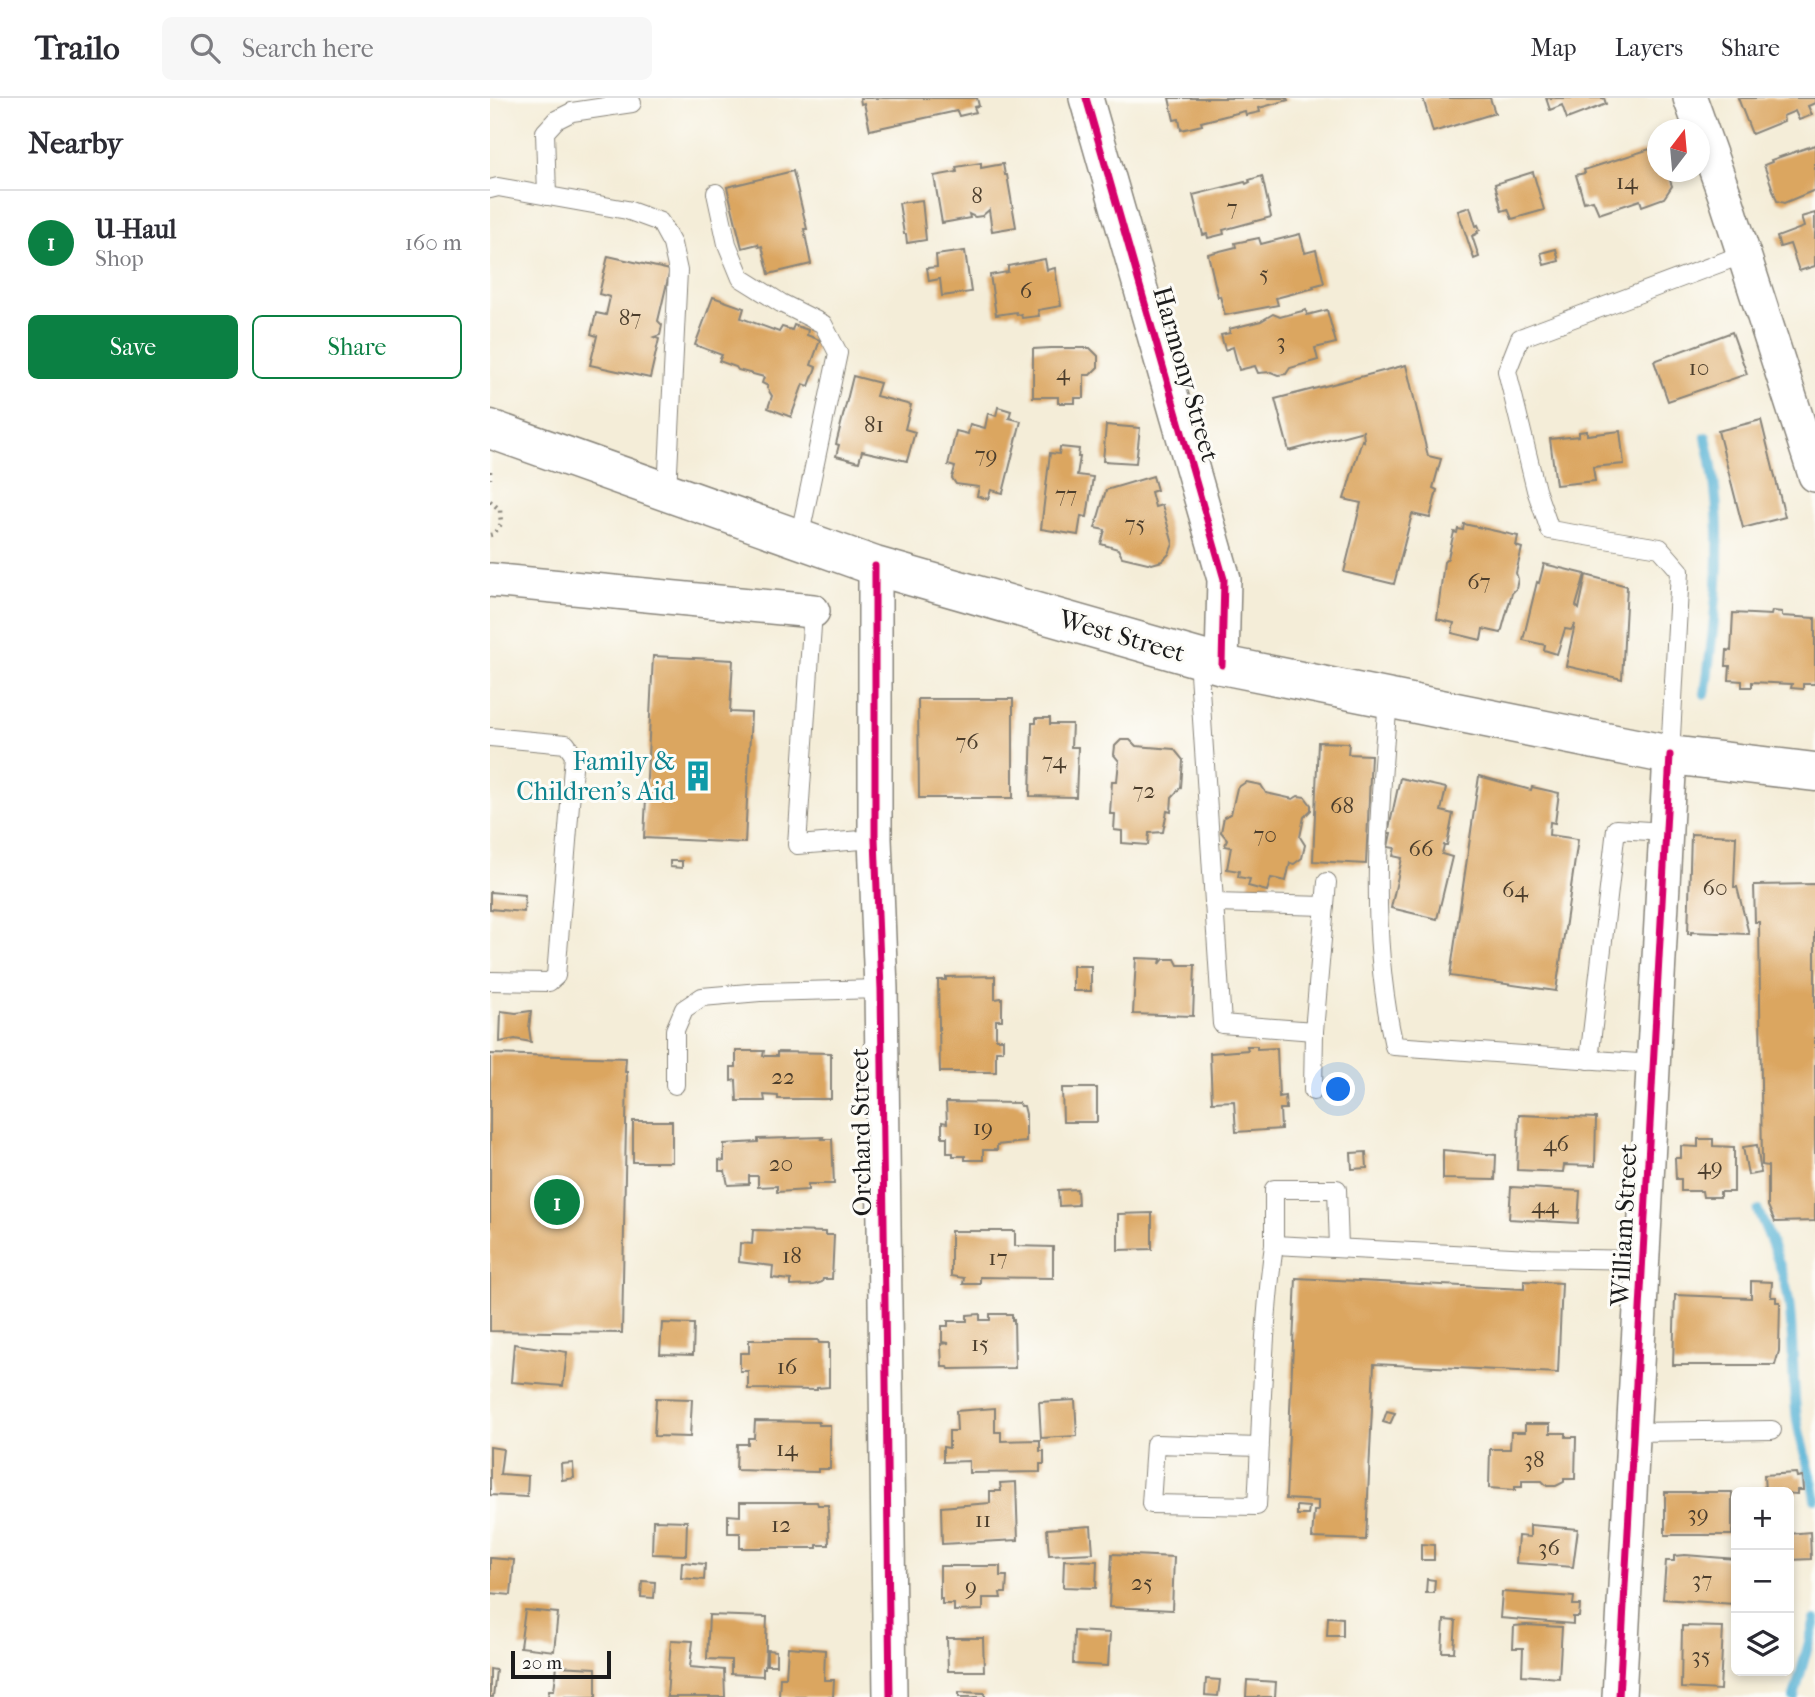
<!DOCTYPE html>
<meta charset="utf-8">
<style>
:root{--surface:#fff;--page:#f7f7f7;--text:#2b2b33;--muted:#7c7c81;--line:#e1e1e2;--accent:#0b8043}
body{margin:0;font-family:"IM FELL French Canon",serif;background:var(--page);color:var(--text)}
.controls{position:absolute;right:21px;bottom:21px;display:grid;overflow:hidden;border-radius:10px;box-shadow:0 4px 10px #0003}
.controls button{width:63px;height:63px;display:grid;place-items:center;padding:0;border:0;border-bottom:2px solid var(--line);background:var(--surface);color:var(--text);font:35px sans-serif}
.compass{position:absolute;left:1157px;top:21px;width:63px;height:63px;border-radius:50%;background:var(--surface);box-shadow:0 4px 10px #0003;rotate:16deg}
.scale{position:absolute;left:21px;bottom:18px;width:100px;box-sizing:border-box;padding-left:7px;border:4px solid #1c1c1c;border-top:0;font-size:19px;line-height:24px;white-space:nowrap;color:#1c1c1c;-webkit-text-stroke:5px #fdfcf7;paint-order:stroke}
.you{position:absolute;left:849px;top:992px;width:24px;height:24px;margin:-18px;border:5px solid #fff;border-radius:50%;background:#1a73e8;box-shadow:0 0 0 10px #1a73e833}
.badge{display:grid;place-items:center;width:46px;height:46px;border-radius:50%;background:var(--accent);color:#fff;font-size:23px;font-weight:700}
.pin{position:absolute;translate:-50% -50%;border:4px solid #fff;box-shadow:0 2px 7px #0006}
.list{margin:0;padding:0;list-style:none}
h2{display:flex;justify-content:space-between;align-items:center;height:91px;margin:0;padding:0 28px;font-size:30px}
h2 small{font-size:23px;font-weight:400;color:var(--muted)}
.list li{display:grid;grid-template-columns:46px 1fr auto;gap:21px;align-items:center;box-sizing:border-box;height:105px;padding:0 28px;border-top:2px solid var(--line)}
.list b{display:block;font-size:26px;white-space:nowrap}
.list p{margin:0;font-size:23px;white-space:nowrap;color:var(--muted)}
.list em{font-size:23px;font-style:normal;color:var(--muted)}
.actions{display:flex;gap:14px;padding:21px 28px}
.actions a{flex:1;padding:16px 0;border:2px solid var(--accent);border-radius:10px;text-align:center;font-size:24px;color:var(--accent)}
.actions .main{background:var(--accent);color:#fff}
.icon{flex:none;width:38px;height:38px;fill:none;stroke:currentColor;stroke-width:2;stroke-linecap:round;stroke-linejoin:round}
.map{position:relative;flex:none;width:1325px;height:1599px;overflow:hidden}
header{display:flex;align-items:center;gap:42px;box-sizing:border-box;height:98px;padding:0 35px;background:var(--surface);border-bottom:2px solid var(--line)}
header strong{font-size:33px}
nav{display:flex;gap:38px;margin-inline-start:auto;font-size:24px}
.search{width:490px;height:63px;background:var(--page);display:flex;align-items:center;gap:18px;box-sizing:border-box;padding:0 24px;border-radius:10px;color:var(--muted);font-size:26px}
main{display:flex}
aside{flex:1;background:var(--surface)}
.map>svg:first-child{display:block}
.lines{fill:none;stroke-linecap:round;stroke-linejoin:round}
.stream{stroke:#57b2d5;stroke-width:10}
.building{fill:#dba660}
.service-casing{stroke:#88847a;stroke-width:20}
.minor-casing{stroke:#88847a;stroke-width:36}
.primary-casing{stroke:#88847a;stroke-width:41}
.path{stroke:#88847a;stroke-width:4.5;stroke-dasharray:2 5;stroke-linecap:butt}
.service{stroke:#fff;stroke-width:18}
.minor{stroke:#fff;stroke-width:33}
.primary{stroke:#fff;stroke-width:38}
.cycleway-casing{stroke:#fdfcf7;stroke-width:11}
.cycleway{stroke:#d6006c;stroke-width:7}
.labels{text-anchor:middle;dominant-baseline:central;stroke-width:6;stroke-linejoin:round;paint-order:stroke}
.number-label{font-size:23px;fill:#4c3e2d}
.street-label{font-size:26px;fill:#1c1c1c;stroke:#fdfcf7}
.culture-label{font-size:26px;fill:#0d838f;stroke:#fdfcf7;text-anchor:end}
</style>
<header>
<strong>Trailo</strong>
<div class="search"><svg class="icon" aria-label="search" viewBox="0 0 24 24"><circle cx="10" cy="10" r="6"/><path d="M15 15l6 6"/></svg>Search here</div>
<nav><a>Map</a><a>Layers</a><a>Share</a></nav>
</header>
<main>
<aside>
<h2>Nearby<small></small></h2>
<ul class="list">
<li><span class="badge">1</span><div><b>U-Haul</b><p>Shop</p></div><em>160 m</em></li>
</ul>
<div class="actions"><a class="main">Save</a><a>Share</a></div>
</aside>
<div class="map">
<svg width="1325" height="1599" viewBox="0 0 1325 1599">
<rect width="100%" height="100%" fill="#fdfcf7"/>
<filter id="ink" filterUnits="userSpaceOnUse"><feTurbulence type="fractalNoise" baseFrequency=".0143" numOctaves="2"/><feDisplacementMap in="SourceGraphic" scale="14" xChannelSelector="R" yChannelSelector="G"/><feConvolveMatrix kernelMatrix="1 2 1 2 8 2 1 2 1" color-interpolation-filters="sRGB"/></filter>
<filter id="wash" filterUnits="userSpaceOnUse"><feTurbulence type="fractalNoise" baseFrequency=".00686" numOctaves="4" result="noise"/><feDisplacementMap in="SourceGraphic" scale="28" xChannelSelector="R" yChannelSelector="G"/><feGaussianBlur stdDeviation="1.57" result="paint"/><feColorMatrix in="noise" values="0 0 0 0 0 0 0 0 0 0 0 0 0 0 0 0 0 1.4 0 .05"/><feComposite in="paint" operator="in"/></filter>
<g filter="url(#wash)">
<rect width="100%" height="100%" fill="#f4edd8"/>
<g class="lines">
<g class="stream">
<path d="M1215,596C1227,509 1237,425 1216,339"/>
<path d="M1268,1113C1280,1140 1295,1175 1299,1204C1304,1243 1302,1283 1307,1322C1311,1349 1322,1374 1325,1401"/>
<path d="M1304,1599L1325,1522"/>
</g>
</g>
<g id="blocks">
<g class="building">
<path d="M370,0H487L489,8L484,9L486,14L469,18L467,13L380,32L374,5L371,6Z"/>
<path d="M679,0H797L798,2L769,10L770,14L756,17L755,13L711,24L712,27L691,32L689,21L684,22Z"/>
<path d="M933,0H1000L1005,15L943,34Z"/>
<path d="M1056,0H1114L1116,6L1077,21L1072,7L1060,12Z"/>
<path d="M1248,0H1325V5L1318,8L1322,17L1309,22L1305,13L1293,18L1294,23L1262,36Z"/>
<path d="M1325,47V92L1294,105L1287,103L1274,67L1282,64L1281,62Z"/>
<path d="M1160,51L1161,54L1168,52V74H1177L1182,88L1174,100L1152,108L1150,102L1109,116L1103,102L1094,104L1086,77L1095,75L1094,72Z"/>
<path d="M491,65V70L513,66L515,77H517L526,129L502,133L499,112L492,118L485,119L479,116L480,120L452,125L444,78L467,74L466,69Z"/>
<path d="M303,73L317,131H314L321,166L279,176L272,148L269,149L268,146L252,150L237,89Z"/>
<path d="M1043,74L1054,112L1022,121L1018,111L1012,113L1005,86Z"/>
<path d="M772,78L781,119L733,132L734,136L718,140L717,136L713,137L703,97L755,84L756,86L760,84L759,82Z"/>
<path d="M432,102L436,142L417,145L416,136H414L409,105Z"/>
<path d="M980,109L986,128L988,127L990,132L987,133L988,135L982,138L989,159L984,161L968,113Z"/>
<path d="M1325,115V168L1309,173L1300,146L1290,149L1287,139L1314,129L1311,119Z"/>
<path d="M810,136L815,155L826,152L834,185L823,188L824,190L786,200L788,207L735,217L730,198L728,199L718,156L746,149L745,145L769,140L771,146Z"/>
<path d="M1066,151L1069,163L1054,167L1051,155Z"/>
<path d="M475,153L481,194L452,198L450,181L439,183L437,170L447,169L446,157Z"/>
<path d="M118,158L180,172L168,223L172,227L170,237L164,239L169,241L160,280L100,267L107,238L101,236L106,215L116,217L120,199L109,196Z"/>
<path d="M555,161L557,172L565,170L571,208L548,212L549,218L532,220L531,216L527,217L526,214L506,217L500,177L518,174V168Z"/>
<path d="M223,199L254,210L251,220L289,234L292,229L302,232L304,227L318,232L317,237L330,242L321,267L326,269L319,288L313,286L301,319L278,310L282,298L277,290L278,288L272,285L274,279L248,272L246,269L229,263L232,257L205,247Z"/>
<path d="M816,212L817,217L837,212L846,245L825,250L828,262L800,270L796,276L788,277L781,274L768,275L765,268L749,272L743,249L735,252L731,237L740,235L739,231L771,223L783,216L790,219Z"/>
<path d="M1242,234L1257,276L1178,303L1164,263Z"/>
<path d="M561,250H600L608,258V269L600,277H594V300H585V305H568V299H543V251Z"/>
<path d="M916,267L938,358L951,361L943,390L947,392L940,420L922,416L904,486L854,474L871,405L854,401L872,342L874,343L873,333L799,353L785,301Z"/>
<path d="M363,278L390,285L386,298L421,307L415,331L425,334L417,363L372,353L369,364L346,358L349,347L346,346Z"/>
<path d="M508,309L521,313L519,320L531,323L513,395L501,392L498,401L487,398L489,389L466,386L462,380L465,369L458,367L466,333L478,336L480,326L495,330L498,315L506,318Z"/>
<path d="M1271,322L1295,419L1253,430L1228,333Z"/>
<path d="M616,327L650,330L646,365L613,363Z"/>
<path d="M1097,333V337L1130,333L1134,366L1103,369L1105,383L1066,387L1060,341L1089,338V334Z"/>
<path d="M570,349L589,351L588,359H590L587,377L603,379L597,419L591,418L588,437L551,431L560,355L569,356Z"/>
<path d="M663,378L667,392L661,394L665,409L672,407L683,446L679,456L672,463L662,466L632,459L628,451L611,446L615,432L605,430L616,392Z"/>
<path d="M974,426L1028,438L1026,448L1032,450L1026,475L1028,481L1026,491L1022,495L1011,535L993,531L991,542L962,535L964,525L947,521L954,464L958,460L964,434L967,435L968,431L973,432Z"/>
<path d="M1054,466L1095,476L1086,508L1089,511L1096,477L1137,488L1132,581L1076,568L1085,526L1081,532L1075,531L1067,556L1054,552L1055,547L1033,542L1047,484L1049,485Z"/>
<path d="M1282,513L1292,514V518L1325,520V586H1313V591L1301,590L1302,586L1262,584V589H1252V583L1239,582L1240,568H1236L1237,552L1241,553L1243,515L1281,517Z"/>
<path d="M163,558L243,562L240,614L261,615L255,745L154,740Z"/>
<path d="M428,601H523V700H429Z"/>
<path d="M546,620H560V626H582L581,649H588L586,699L540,698L542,625H546Z"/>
<path d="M631,642H640L646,648L684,651L693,662L691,689L682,699L681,714L677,713L673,734L659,735L658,747L632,745V733L624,732L625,716H620L622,683H627L629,663L624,657L625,648Z"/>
<path d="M828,644L859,645L858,656L881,657L876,766L823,763Z"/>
<path d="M989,678L1041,692L1042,689L1069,695L1065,725L1060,724L1059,737L1088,741L1066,893L960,878Z"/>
<path d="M910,680L956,690L951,713L963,716L957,747H954L952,756L962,759L947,821L901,810L912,760L903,758L905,750L898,749L901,735H898Z"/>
<path d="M756,684L771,687L776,695L803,701L808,698L815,699L821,707V712L814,719L810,739L815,747L812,760L804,766L800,765L796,783L781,780L777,793L758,788L760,781L748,779L749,773L737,771L741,749L735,748L737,741L731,734L734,719L741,716L747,690Z"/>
<path d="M1201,736L1246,738L1244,789H1247L1259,836L1201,834V836H1198Z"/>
<path d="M180,763H192V770L180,769Z"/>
<path d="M1325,786V1123L1285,1124L1278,1108V1068L1272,1067L1269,824H1265L1264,787Z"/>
<path d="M0,794L35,797L34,814L0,811Z"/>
<path d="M646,860L671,861L670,866L674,861H685L688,867H705L703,918L643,916Z"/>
<rect x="583" y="868" width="18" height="25"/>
<path d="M505,878V901L512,900V922H506V941H513V953H506V974H450L448,882H456V879Z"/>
<path d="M11,913L26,915L41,913L39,930L41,944L25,941L10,944Z"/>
<path d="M757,948H767V951L787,950L789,999L795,998L796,1011H790L791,1031L746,1034L744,1003L722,1004L720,955L758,952Z"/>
<path d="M246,953H274L273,958H287V954L341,955V1001H288V998L274,997L275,1003H247L246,982L241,983V969H246Z"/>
<path d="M0,956L136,960L135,974H137L132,1235L0,1233Z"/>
<path d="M572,990H607V1024H573Z"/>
<path d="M456,1004L529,1005L530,1008H534L536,1016V1044L507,1047V1052H493V1062H475V1058H463V1055H457V1039H452V1024L457,1025Z"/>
<path d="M1029,1017L1106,1020L1105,1068L1074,1067L1073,1074L1027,1072Z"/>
<rect x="143" y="1023" width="39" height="41"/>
<path d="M333,1039L332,1041H342L344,1086H318V1092L287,1094V1088L268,1089V1078H259V1086L238,1087L235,1073H229V1062L234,1063V1046L268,1044V1041Z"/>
<path d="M1208,1041H1223V1048L1244,1049V1094H1230V1099H1213L1212,1093H1191V1081H1186L1185,1060H1191V1048L1208,1049Z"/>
<path d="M1267,1047L1271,1075L1258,1077L1253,1049Z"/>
<path d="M953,1052L1006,1057L1005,1082L953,1081Z"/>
<path d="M876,1054L877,1070L862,1071L861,1055Z"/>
<path d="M1021,1089L1090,1093L1088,1125L1019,1121Z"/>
<path d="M587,1091L588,1107L569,1108L568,1092Z"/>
<path d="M662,1115V1151L628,1152V1116Z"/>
<path d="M263,1132L335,1134V1137H344L342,1181H333L332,1184L324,1187L301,1188V1182L282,1180L283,1168L249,1164L250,1145L262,1146Z"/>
<path d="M461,1133H525V1148L563,1149V1180L490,1179V1186H473L474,1180L461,1178Z"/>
<path d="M806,1180L1034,1191V1183L1072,1185L1068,1275L884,1266L876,1442L822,1440L824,1413H828V1403L796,1401Z"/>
<path d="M1261,1183L1282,1184L1281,1199H1286V1204H1290L1289,1253L1285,1267H1183L1185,1197L1261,1200Z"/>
<path d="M490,1216V1222H500V1216H522V1222H524L525,1270L459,1271L458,1269H452L451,1246L459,1245L452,1244V1228H458V1223H477V1217Z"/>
<path d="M172,1225L204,1226L203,1257L170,1256Z"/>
<path d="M259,1242H328L329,1245H339V1289L327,1290V1292L258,1291V1273H250V1255H259Z"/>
<path d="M24,1246L77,1254L73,1288L21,1284Z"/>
<path d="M166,1300L202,1301L200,1339L164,1338Z"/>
<path d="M585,1302L587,1338L551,1340L549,1304Z"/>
<path d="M505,1310V1334H511V1343L550,1342V1353H554V1366H550V1374L479,1375V1363L453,1364V1349L459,1350V1333H467L466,1313Z"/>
<path d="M897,1313L905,1315L900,1326L893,1324Z"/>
<path d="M265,1323L329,1324L328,1327H340V1371H328V1374L246,1372L247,1346H258V1340H264Z"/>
<path d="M1035,1326H1060V1335H1076V1339H1086L1085,1381H1074V1384L1066,1388H1057L1052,1383H1032V1389H1025V1392L999,1390L1000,1351H1020L1021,1334H1035Z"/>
<path d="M0,1349L13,1351L10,1376L38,1378L37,1399L0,1397Z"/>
<path d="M83,1365L84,1380L72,1382L71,1366Z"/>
<path d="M1306,1375L1307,1379L1312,1378L1313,1392H1307V1396L1275,1394L1274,1377Z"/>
<path d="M526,1384L528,1442L452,1446L451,1409L500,1405V1393H511L510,1385Z"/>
<rect x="1175" y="1394" width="67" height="43"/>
<path d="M250,1404H327L328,1407H338L339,1447H327V1450H250V1435H238V1417L250,1418Z"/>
<path d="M807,1408L819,1409L818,1417H807Z"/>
<path d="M163,1422L197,1423L196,1457L162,1456Z"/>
<path d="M1040,1427L1088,1431L1083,1469L1026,1465L1028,1438L1040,1439Z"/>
<path d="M601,1428L603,1455L559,1457L557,1431Z"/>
<path d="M1320,1434L1321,1461L1299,1462V1436Z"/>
<path d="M931,1446L944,1447V1462H931Z"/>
<path d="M622,1456L684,1459L682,1512L619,1509Z"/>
<path d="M1195,1457L1246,1461L1244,1506L1173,1501L1176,1463H1184V1458Z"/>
<path d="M0,1460L24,1462L21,1497L0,1495Z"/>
<path d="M574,1462L607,1463L606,1490L573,1489Z"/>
<path d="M192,1464L215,1466L214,1482L191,1480Z"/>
<path d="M450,1468H510V1478H517L516,1495H510L511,1500H493V1512L464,1513V1506H452V1501H450Z"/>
<path d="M937,1481L945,1482L944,1495H936Z"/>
<path d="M152,1483L165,1484L164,1500L151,1499Z"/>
<path d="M1012,1494L1084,1499L1083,1507H1090L1089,1519H1083V1526L1010,1520Z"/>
<path d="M35,1512L68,1515L64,1553L30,1549Z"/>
<path d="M219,1517L277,1519L275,1570H273V1578L241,1576V1562L217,1561Z"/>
<path d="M838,1519L853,1520V1538H837Z"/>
<path d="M954,1522L966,1523L964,1554H952Z"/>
<path d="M1036,1527L1072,1529L1069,1580L1032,1577L1033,1550H1023L1024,1528Z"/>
<path d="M1192,1528L1233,1529L1230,1592L1191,1590Z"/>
<path d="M584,1533L620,1535L618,1568L583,1566Z"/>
<path d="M457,1540H493L494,1573H458Z"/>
<path d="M181,1542L203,1543L200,1569L234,1572L235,1599H177Z"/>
<path d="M298,1549L335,1552L334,1582H344L343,1599H289L290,1579H296Z"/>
<path d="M277,1552L286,1553V1567H277Z"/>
<path d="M67,1568L106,1570V1599H58L59,1592H64Z"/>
<path d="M0,1571L6,1572L3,1599H0Z"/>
<path d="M716,1581L730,1582L728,1598L715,1597Z"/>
<path d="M757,1582L786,1584L785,1599H756Z"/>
<path d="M469,1594L495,1595V1599H469Z"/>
</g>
</g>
</g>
<g filter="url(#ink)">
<use href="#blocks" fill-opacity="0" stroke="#88847a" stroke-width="2"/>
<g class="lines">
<g class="service-casing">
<g id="service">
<path d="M0,91L8,89L137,112L170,124L182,146L188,173L177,393"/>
<path d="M226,95L237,146L251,180L291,205L333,226L348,255L309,441"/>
<path d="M57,98L55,34L66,22L82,14L142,5"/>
<path d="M323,513L307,747L385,741"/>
<path d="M708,560L732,926L824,933L837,784"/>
<path d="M898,601C889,717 878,833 904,948L1163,966"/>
<path d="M0,639L76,646L84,657L66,878L59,884L0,883"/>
<path d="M1180,657L1190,473L1170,450L1060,432L1046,392L1017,273L1030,240L1254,156"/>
<path d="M724,805L835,808"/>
<path d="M1099,962L1126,731L1176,734"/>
<path d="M185,987V932L194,911L212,899L270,894L391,891"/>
<path d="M823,993L824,933"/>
<path d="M784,1147V1091H847L849,1149"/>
<path d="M1143,1334L1282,1332"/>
<path d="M770,1349L665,1346L661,1406L767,1408C772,1321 772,1233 784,1147L1041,1160L1153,1162"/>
</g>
</g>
<g class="minor-casing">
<g id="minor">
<path d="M596,0L734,481L732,567"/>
<path d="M1200,0L1235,98L1325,377"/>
<path d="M385,468V741L391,891L400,1599"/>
<path d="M0,482L323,513"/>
<path d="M1129,1599L1180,657"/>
</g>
</g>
<g class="primary-casing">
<path id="primary" d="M0,331L385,468L732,567L1180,657L1325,674"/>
</g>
<g class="path">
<path d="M0,373V381"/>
<path d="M0,403L10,412L11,426L4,436L0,437"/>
</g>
<use href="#service" class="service"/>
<use href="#minor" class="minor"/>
<use href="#primary" class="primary"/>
<g class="cycleway-casing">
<g id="cycleway">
<path d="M596,0L734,481L732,567"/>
<path d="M385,468V741L391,891L400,1599"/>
<path d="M1129,1599L1180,657"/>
</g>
</g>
<use href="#cycleway" class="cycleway"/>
</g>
</g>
<defs>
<g id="building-bare" transform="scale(2.415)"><path d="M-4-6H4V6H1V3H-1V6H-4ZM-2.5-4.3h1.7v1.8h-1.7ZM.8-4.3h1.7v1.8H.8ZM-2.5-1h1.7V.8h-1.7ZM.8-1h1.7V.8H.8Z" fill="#0f9aa8" stroke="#fdfcf7" stroke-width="2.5" paint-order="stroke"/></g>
</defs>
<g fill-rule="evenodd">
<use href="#building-bare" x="208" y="678"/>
</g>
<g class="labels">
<g class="number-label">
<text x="1137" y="83">14</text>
<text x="487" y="97">8</text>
<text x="742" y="109">7</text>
<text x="774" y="175">5</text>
<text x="536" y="192">6</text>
<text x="140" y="219">87</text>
<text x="791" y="243">3</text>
<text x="1209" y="269">10</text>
<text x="573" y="274">4</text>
<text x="384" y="326">81</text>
<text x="496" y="356">79</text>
<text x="576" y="396">77</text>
<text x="645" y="425">75</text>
<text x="989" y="483">67</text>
<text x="477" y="643">76</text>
<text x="564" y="662">74</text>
<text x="654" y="692">72</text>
<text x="852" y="707">68</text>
<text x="775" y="736">70</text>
<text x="931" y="750">66</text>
<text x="1225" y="789">60</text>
<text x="1025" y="791">64</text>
<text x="293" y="978">22</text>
<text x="493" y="1029">19</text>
<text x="1066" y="1045">46</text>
<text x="291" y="1065">20</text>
<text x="1220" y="1068">49</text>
<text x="1055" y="1107">44</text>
<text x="302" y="1157">18</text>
<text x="508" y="1159">17</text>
<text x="490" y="1245">15</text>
<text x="297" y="1268">16</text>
<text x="297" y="1350">14</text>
<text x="1044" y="1361">38</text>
<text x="1208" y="1415">39</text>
<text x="493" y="1421">11</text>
<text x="291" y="1426">12</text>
<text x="1059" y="1449">36</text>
<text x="1212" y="1481">37</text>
<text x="652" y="1484">25</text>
<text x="481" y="1488">9</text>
<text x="1211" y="1557">35</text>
</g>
<g class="street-label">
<text transform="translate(696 276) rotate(74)">Harmony Street</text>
<text transform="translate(632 538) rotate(16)">West Street</text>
<text transform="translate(371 1034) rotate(-91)">Orchard Street</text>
<text transform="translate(1134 1127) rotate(-87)">William Street</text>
</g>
<g class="culture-label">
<text x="185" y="663">Family &amp;<tspan x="185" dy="30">Children's Aid</tspan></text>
</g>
</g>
</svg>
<div class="controls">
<button>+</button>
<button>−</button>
<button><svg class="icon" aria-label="layers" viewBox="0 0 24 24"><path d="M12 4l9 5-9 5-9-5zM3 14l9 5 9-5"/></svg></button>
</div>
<svg class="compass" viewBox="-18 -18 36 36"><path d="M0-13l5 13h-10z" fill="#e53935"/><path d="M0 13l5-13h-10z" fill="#7c7c81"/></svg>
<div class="scale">20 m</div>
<div class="you"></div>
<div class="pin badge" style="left:67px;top:1104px">1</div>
</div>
</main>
